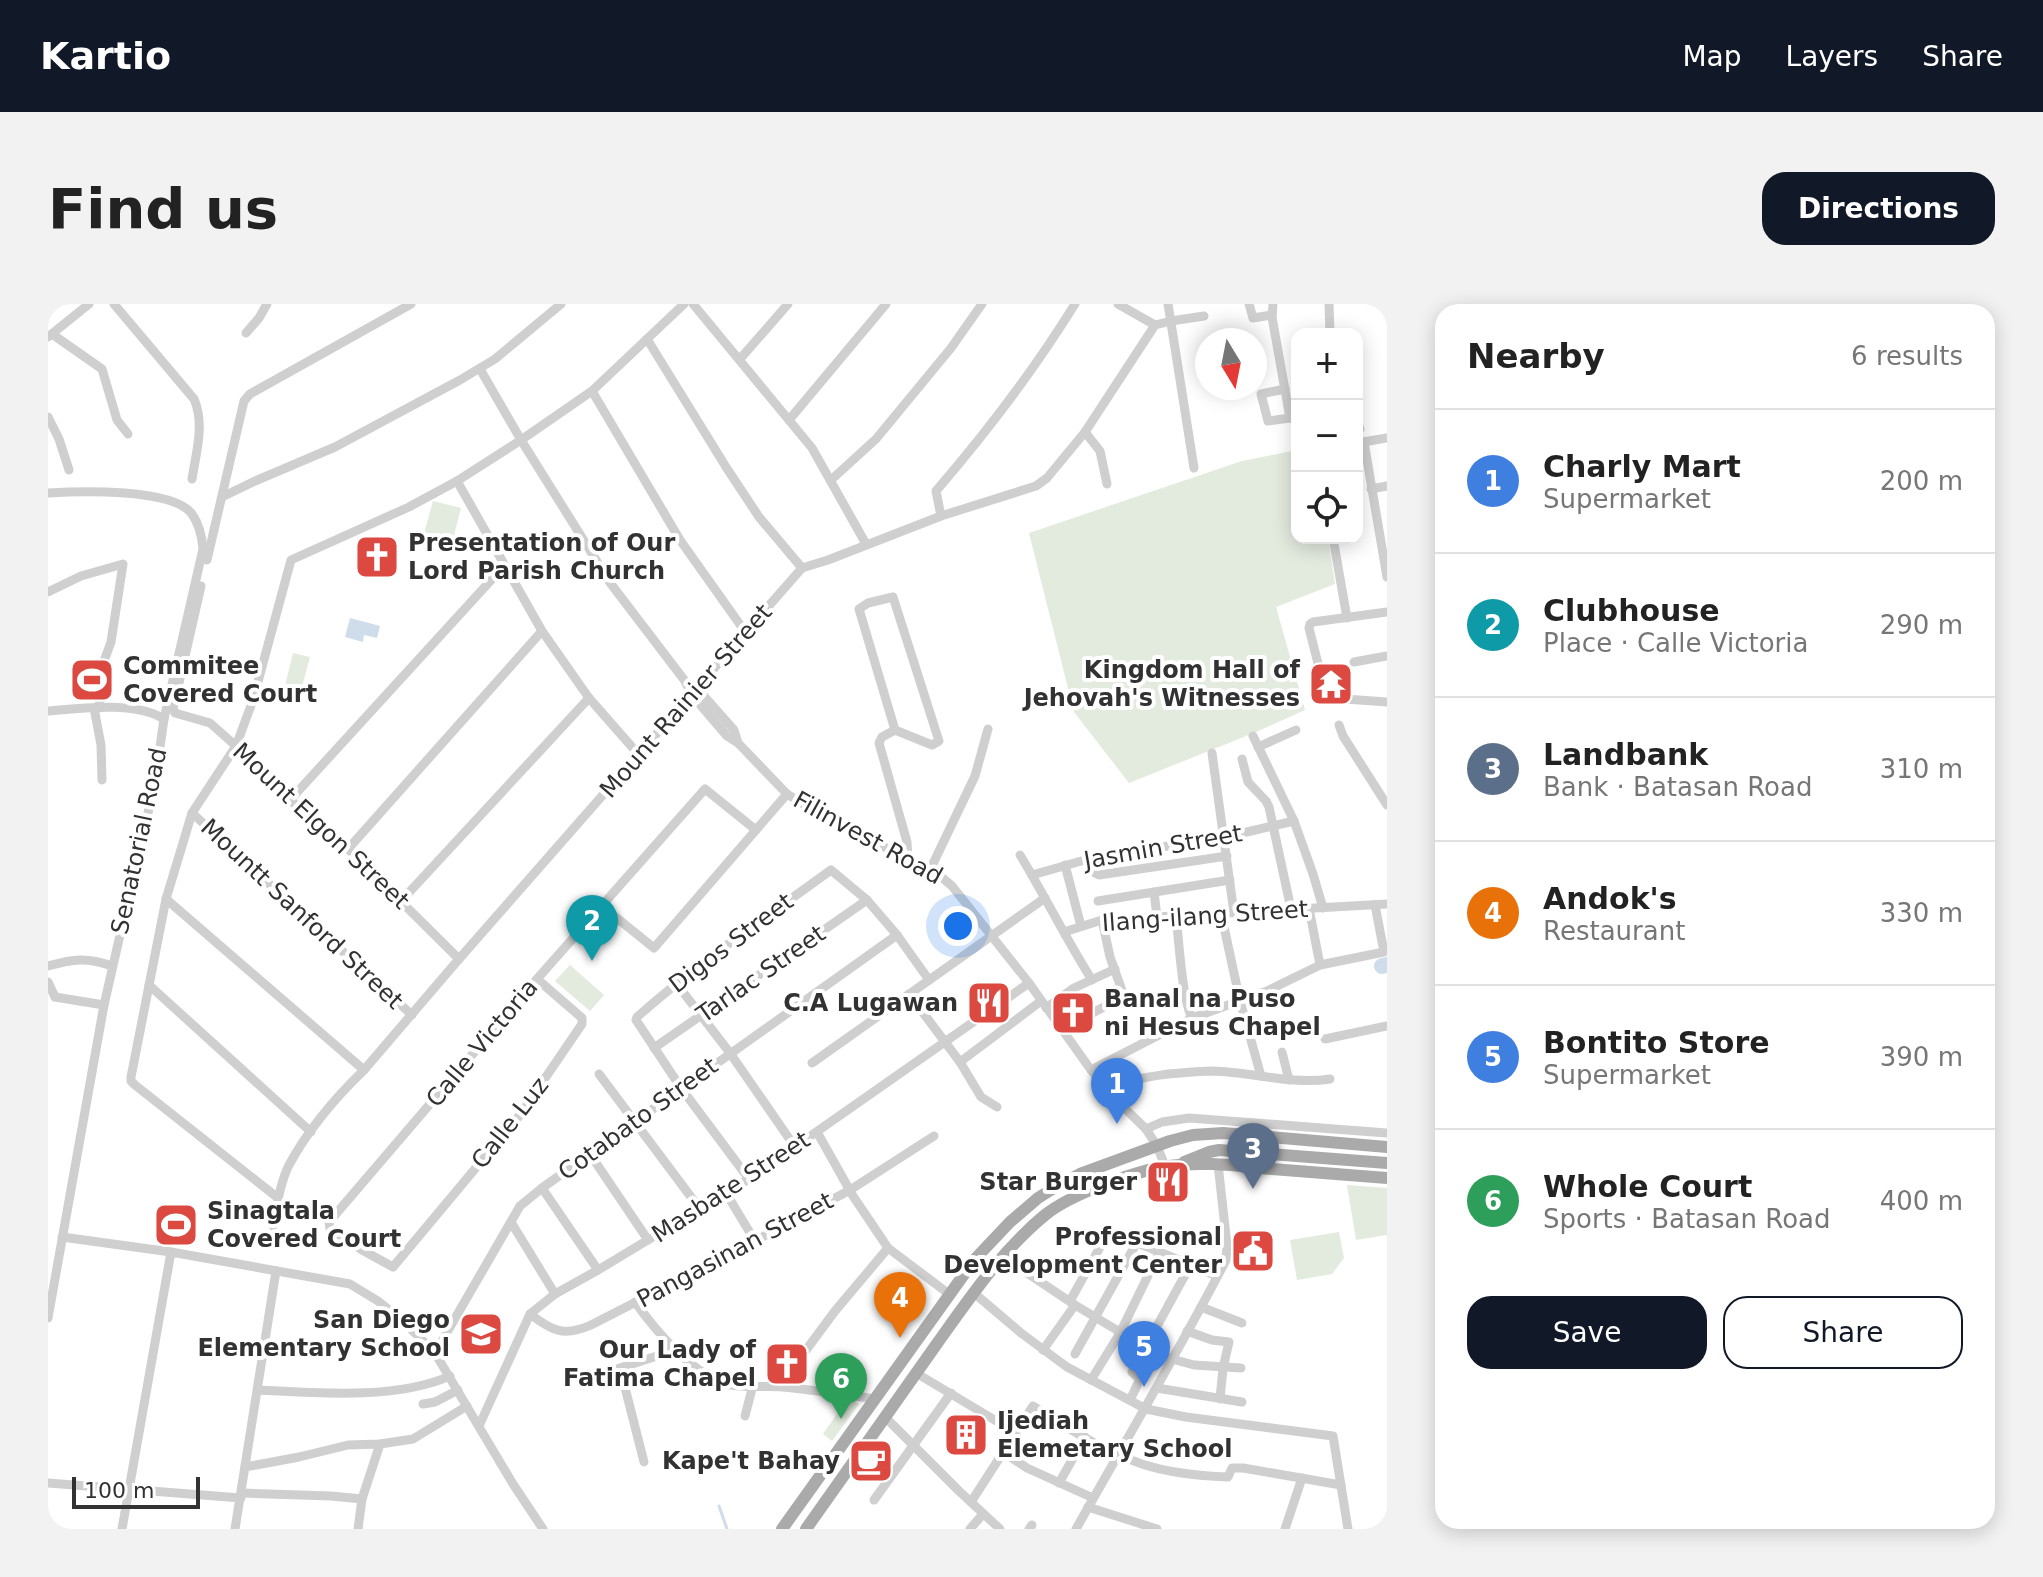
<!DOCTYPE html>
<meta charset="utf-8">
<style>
:root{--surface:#fff;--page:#f2f2f2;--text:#222;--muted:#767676;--line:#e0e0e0;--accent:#111827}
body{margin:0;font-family:"DejaVu Sans",sans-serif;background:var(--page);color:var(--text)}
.controls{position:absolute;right:24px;top:24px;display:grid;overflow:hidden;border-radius:16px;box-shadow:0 4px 20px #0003}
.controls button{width:72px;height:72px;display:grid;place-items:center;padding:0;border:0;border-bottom:2px solid var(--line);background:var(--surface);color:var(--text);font:40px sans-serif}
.compass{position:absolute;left:1147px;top:24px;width:72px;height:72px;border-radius:50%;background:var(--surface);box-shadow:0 4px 20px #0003;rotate:170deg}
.scale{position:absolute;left:24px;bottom:20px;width:128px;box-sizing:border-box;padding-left:8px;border:4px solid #323232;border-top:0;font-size:22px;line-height:28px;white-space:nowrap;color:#323232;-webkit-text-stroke:6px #fff;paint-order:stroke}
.you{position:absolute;left:910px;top:622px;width:28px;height:28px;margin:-20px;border:6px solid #fff;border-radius:50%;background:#1a73e8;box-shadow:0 0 0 12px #1a73e833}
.badge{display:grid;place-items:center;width:52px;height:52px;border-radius:50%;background:var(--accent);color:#fff;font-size:26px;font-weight:700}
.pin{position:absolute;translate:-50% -66px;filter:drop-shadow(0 2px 4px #0008)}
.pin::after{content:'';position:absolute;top:42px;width:28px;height:24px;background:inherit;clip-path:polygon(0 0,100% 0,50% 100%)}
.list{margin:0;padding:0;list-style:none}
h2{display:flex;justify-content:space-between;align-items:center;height:104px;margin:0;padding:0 32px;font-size:34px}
h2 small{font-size:26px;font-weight:400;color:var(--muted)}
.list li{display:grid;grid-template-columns:52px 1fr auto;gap:24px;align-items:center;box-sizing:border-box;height:144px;padding:0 32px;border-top:2px solid var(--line)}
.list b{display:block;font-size:30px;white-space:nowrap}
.list p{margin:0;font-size:26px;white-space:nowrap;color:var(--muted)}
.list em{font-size:26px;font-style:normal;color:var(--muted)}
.actions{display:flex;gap:16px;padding:24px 32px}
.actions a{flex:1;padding:18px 0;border:2px solid var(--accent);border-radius:24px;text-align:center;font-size:28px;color:var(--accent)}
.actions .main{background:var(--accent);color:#fff}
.icon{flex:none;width:44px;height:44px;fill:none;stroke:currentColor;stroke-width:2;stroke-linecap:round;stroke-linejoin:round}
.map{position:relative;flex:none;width:1339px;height:1225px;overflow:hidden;border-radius:24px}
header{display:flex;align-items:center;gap:48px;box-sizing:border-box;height:112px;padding:0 40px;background:var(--accent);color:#fff}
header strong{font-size:38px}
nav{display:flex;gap:44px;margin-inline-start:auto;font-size:28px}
.intro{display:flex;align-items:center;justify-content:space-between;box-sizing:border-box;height:192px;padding:0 48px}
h1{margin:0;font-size:56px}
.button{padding:20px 36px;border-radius:24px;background:var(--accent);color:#fff;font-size:28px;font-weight:700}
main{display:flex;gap:48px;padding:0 48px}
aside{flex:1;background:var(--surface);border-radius:24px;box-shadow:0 4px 20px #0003}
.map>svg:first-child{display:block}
.green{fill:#e3eade}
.water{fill:#cfddeb}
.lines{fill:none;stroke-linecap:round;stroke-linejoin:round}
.stream{stroke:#cfddeb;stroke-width:3}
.river{stroke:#cfddeb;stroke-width:16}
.minor{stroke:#cfcfcf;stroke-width:9}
.major{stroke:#aaa;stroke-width:12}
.labels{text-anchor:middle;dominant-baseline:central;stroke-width:8;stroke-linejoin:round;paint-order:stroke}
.poi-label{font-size:24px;font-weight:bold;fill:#323232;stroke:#fff;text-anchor:end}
.street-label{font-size:24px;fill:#323232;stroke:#fff}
</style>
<header>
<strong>Kartio</strong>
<nav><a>Map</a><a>Layers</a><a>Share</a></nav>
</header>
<div class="intro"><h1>Find us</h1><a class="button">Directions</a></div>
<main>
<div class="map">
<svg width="1339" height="1225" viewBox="0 0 1339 1225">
<rect width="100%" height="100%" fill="#fff"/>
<g class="green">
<path d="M1249,146V234H1280L1287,280L1228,303L1257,406L1208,428L1081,479L1026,408L981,229L1194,157Z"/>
<path d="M385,197L413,204L402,247L373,240Z"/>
<path d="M245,349L262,353L252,390L236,386Z"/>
<path d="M522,661L556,691L542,707L507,677Z"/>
<path d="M1299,881L1339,884V931L1308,936Z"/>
<path d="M1291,928L1296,954L1284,970L1249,976L1242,936Z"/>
<path d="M801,1093L811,1100L784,1137L775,1130Z"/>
</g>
<path class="water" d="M302,314L332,322L329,334L316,331L315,338L297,333Z"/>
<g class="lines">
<path class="stream" d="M671,1202L679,1225"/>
<path class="river" d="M1334,662L1339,661"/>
<g class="minor">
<path d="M66,0L146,95C157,120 148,149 144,175"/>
<path d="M645,0L764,144L818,240"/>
<path d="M1070,0L1107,21"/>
<path d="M1120,0L1146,164"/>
<path d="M1201,0L1205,14L1224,11"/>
<path d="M1225,0L1224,13L1242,114L1249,113"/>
<path d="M1281,0L1282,30"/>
<path d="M198,29L211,14L219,0"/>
<path d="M4,30L54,65L69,116L80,130"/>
<path d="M0,33L41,0"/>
<path d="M599,35L678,163L711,213L754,264"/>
<path d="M692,55L740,0"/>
<path d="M432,65L473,136L563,280L637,377L643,390L679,432L690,439L739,490L766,507L891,571L904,582L981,679L1043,766L1063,791L1098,825L1109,842L1117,862"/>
<path d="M1237,85L1213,90L1220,117L1242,114"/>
<path d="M544,87L632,236L698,329"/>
<path d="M0,113L11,135L21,166"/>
<path d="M741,116L838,0"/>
<path d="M1309,117L1312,125"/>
<path d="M1037,128L1052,147L1059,180"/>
<path d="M1316,138L1339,273"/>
<path d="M1309,139L1339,134"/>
<path d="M783,176L828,135L903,44L934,0"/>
<path d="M409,177L494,327L541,394L591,451"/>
<path d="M1323,185L1339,182"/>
<path d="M0,189C31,187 125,184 144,210C151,220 154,233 155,245L116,415L107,478L56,701L0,1014"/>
<path d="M174,193L207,177L287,143L412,76L447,55L513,0"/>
<path d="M893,212L888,187C939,128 986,66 1027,0"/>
<path d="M1285,234L1299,314"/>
<path d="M159,256L196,97L202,90L363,0"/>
<path d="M153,282L125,405L127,409L162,419L188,442L242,496L300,545L411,655"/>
<path d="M0,288L33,272L75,260L63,338L56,357L51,404"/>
<path d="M1339,308L1265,318L1262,320L1261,324L1278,391L1283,394L1339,398"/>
<path d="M1306,358L1339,352"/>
<path d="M647,382L686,426L690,439"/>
<path d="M46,404L53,441L54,476"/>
<path d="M0,407C33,404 88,397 116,415"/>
<path d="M1291,421L1295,432L1339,501"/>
<path d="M847,426L884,441L891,437L845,293L820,299L811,305L847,426L834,433L831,439L859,538L860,555"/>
<path d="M1205,432L1246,517L1265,570L1275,604"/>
<path d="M1210,443L1248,426"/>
<path d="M1164,449L1186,609"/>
<path d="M1194,455L1200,478L1218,497L1221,503L1243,605"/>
<path d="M242,496L456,262"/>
<path d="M144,509L364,711"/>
<path d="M300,545L494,327"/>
<path d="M972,551C997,592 1018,635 1044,676"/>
<path d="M1044,554L1047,569L1051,571L1179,552"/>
<path d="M1017,561L1033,622"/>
<path d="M882,566L927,472L940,425"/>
<path d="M984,571L1044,554L1177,533L1246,517"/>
<path d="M1106,588L1109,613"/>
<path d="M118,595L316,766"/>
<path d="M354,596L541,394"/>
<path d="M1050,597L1182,576"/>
<path d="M554,602L606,644L739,490"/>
<path d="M1261,604L1272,661"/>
<path d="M1173,609L1192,697L1213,772"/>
<path d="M1128,612C1131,637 1134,695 1144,714"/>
<path d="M1016,628L1054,616L1339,600"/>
<path d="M0,662C25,655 39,653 64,662"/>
<path d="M489,675L534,714V720L472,811L345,963L314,946L282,925L281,918L489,675L657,485L708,526"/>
<path d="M0,678L7,693"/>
<path d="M628,679L682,749L747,843"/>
<path d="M101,681L263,828"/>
<path d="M861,690L912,758L933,793L949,803"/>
<path d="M7,693L56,701"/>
<path d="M998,704L1026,684L1067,665"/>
<path d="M1017,729L1041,711L1076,692L1062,653L1054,616"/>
<path d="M1277,735L1339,722"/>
<path d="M606,744L819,596"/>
<path d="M1234,748L1241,776"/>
<path d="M912,758L993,697"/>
<path d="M764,759L997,594"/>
<path d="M1043,766L1144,714L1219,687L1272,661L1336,648L1327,601"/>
<path d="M551,770L652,905"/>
<path d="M1063,791C1079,775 1098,773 1120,770C1135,769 1149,767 1164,767C1204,768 1243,781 1282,775"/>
<path d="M1098,825L1114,818L1141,814L1339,829"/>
<path d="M769,828L805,892L840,944L901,990"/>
<path d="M542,850L600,936"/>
<path d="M701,875L633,784L588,716L589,713C650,659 717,614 783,566L819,596L849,631L881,676"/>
<path d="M494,884L550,966"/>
<path d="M678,889L707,937"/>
<path d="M230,894L87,781L83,777V773L118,595L144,509L188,442L205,396L243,256L361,203L409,177L473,136L544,87L636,0"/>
<path d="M463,918L507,990"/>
<path d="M225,922C229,902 232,879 241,861C260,826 288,793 316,766L411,655L754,264L780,256L893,212L988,182L999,174L1037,128L1107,21L1123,17L1156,12"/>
<path d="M14,933L123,948L302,980L330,997L356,1018L387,1049L465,1180L495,1225"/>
<path d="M955,953L1027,1001L1097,1043L1124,1055L1146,1061L1193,1064"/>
<path d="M926,989L973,1029L1019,1063L1098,1105L1138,1113L1285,1132L1300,1225"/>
<path d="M1022,997L1061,927L1169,972"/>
<path d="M587,998C608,1027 635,1059 667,1076C685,1086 715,1081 735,1083C766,1086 797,1091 828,1095"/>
<path d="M1153,1003L1194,1019"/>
<path d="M482,1010C504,1027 516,1033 543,1021L707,937L802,886L886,832"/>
<path d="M1139,1027L1164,1036L1181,1038L1175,1064L1172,1095"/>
<path d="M995,1046L1027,1001"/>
<path d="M387,1049L472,902L494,884L849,631"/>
<path d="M1027,1050L1089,938"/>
<path d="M747,1061L787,1007L840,944"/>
<path d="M572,1064L596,1158"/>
<path d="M868,1069L945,1115L967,1127"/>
<path d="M549,1070L572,1064L627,1046"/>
<path d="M1043,1076L1072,1029L1112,947"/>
<path d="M1109,1084L1194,1098"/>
<path d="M210,1086C268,1089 348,1096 402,1072"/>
<path d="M1082,1096L1092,1075L1084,1068L1143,960"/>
<path d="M375,1100L387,1098L410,1086"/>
<path d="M697,1112L705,1081"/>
<path d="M837,1113L911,1187L952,1225"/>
<path d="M431,1122L482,1010L507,990L550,966L701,875L981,679"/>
<path d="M955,1148L979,1164L1045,1194"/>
<path d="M197,1163L251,1153L300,1141L332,1140L365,1135L419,1102"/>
<path d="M0,1179L193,1194"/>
<path d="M1011,1179L1037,1133"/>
<path d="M194,1189L283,1192L314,1195"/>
<path d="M826,1196L903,1089"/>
<path d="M923,1198L985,1102C1019,1124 1056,1147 1094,1160C1121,1169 1153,1172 1180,1173L1184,1164H1195L1293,1181"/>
<path d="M1040,1203L1109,1225"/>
<path d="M74,1225L123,948"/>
<path d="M187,1225L228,967"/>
<path d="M310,1225L314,1195L332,1140"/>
<path d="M922,1225L935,1210"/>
<path d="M981,1225L984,1221"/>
<path d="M1028,1225C1078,1136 1131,1047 1178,956L1179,941L1170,860"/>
<path d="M1237,1225L1254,1174"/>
</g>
<g class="major">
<path d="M1136,858L1161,848L1171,846L1339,859"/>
<path d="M734,1225L927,955L962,918L990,894L1009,882L1032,870L1122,837L1145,831L1175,829L1339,843"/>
<path d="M758,1225C801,1164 845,1102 888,1041C921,995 953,947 997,911C1023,890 1087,867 1121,862C1155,857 1190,862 1224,865C1262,868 1301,871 1339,874"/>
</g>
</g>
<defs>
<g id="church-square" transform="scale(2.3)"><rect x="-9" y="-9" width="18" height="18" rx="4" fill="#db4941" stroke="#fff"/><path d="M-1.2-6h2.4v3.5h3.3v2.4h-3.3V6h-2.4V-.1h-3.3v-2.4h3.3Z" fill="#fff"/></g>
<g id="stadium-square" transform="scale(2.3)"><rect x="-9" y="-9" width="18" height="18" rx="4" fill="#db4941" stroke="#fff"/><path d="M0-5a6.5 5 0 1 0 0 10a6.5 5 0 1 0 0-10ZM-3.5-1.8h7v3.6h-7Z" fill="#fff"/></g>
<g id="temple-square" transform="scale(2.3)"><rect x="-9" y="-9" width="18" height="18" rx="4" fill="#db4941" stroke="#fff"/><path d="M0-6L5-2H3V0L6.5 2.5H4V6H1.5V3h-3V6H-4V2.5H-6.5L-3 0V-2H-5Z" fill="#fff"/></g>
<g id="restaurant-square" transform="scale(2.3)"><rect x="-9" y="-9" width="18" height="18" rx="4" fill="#db4941" stroke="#fff"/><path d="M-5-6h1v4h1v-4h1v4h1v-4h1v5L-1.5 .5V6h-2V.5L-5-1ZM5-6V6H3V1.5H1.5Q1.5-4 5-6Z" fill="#fff"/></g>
<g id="civic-square" transform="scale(2.3)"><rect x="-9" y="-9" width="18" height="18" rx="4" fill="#db4941" stroke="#fff"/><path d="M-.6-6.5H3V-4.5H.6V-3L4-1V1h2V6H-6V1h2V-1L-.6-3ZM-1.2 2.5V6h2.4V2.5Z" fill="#fff"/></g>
<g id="school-square" transform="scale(2.3)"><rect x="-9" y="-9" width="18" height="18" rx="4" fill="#db4941" stroke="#fff"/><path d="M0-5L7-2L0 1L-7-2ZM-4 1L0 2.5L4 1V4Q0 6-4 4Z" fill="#fff"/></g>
<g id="building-square" transform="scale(2.3)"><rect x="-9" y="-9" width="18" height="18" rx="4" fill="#db4941" stroke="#fff"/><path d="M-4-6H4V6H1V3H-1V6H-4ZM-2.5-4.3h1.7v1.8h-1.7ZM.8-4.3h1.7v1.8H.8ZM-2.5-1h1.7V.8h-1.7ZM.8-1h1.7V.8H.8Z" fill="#fff"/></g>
<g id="cafe-square" transform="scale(2.3)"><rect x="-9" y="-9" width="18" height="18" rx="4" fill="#db4941" stroke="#fff"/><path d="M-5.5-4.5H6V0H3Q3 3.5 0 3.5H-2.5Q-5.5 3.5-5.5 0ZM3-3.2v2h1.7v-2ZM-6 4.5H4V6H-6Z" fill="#fff"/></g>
</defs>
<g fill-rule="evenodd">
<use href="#church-square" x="329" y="253"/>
<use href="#stadium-square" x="44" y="376"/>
<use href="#temple-square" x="1283" y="380"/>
<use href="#restaurant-square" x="941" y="699"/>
<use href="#church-square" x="1025" y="709"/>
<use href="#restaurant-square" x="1120" y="878"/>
<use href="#stadium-square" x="128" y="921"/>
<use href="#civic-square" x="1205" y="947"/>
<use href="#school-square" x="433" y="1030"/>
<use href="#church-square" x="739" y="1060"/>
<use href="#building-square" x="918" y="1131"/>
<use href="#cafe-square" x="823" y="1157"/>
</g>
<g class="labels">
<g class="poi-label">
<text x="360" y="239" text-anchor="start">Presentation of Our<tspan x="360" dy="28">Lord Parish Church</tspan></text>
<text x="75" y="362" text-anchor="start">Commitee<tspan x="75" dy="28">Covered Court</tspan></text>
<text x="1252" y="366">Kingdom Hall of<tspan x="1252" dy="28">Jehovah's Witnesses</tspan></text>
<text x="1056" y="695" text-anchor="start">Banal na Puso<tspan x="1056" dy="28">ni Hesus Chapel</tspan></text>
<text x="910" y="699">C.A Lugawan</text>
<text x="1089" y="878">Star Burger</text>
<text x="159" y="907" text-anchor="start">Sinagtala<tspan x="159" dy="28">Covered Court</tspan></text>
<text x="1174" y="933">Professional<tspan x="1174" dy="28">Development Center</tspan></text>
<text x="402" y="1016">San Diego<tspan x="402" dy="28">Elementary School</tspan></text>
<text x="708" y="1046">Our Lady of<tspan x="708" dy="28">Fatima Chapel</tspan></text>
<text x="949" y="1117" text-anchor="start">Ijediah<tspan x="949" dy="28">Elemetary School</tspan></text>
<text x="792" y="1157">Kape't Bahay</text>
</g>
<g class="street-label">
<text transform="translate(638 397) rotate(-49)">Mount Rainier Street</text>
<text transform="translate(273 522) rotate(43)">Mount Elgon Street</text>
<text transform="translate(820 534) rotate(29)">Filinvest Road</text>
<text transform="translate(91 537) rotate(-78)">Senatorial Road</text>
<text transform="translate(1115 543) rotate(-10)">Jasmin Street</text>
<text transform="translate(254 610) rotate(43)">Mountt Sanford Street</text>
<text transform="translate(1157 612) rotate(-4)">Ilang-ilang Street</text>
<text transform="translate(683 639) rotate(-37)">Digos Street</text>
<text transform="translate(713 670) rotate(-35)">Tarlac Street</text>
<text transform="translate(434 739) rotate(-50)">Calle Victoria</text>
<text transform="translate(590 815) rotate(-36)">Cotabato Street</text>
<text transform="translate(462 819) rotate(-52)">Calle Luz</text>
<text transform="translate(683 883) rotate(-33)">Masbate Street</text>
<text transform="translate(687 946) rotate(-28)">Pangasinan Street</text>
</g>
</g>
</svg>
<div class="controls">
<button>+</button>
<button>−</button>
<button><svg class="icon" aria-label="locate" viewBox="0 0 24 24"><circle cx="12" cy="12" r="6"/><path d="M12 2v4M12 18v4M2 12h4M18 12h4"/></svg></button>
</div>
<svg class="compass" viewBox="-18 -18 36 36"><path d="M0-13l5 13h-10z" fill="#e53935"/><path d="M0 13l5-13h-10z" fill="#767676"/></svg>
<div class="scale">100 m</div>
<div class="you"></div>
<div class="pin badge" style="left:1069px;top:820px;background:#3f7fe0">1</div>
<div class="pin badge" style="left:544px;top:657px;background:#0f9aa8">2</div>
<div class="pin badge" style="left:1205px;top:885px;background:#5c6f8a">3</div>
<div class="pin badge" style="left:852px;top:1034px;background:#e8710a">4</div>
<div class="pin badge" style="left:1096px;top:1083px;background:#3f7fe0">5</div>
<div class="pin badge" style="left:793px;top:1115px;background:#2e9e5b">6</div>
</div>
<aside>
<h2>Nearby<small>6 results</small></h2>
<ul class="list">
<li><span class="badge" style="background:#3f7fe0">1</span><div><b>Charly Mart</b><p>Supermarket</p></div><em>200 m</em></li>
<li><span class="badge" style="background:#0f9aa8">2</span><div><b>Clubhouse</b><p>Place · Calle Victoria</p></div><em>290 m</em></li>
<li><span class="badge" style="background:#5c6f8a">3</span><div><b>Landbank</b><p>Bank · Batasan Road</p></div><em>310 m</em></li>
<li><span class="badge" style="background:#e8710a">4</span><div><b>Andok's</b><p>Restaurant</p></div><em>330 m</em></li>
<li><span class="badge" style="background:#3f7fe0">5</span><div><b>Bontito Store</b><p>Supermarket</p></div><em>390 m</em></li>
<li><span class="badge" style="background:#2e9e5b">6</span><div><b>Whole Court</b><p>Sports · Batasan Road</p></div><em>400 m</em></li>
</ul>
<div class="actions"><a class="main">Save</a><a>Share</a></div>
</aside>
</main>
